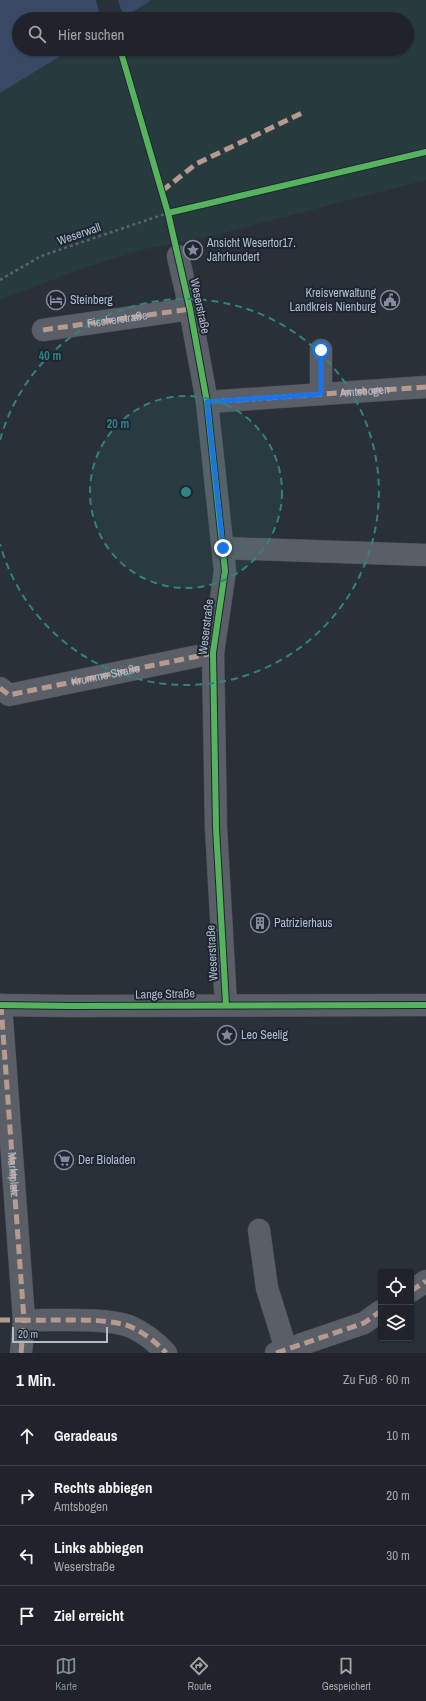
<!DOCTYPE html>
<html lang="de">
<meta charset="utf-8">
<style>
:root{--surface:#20242a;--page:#282c32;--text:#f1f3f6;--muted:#a2a4a8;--line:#3d4147;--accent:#848b96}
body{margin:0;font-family:"Archivo Narrow",sans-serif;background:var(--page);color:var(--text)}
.controls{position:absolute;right:12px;bottom:12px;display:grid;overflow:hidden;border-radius:4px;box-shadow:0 1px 3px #0004}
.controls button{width:36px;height:36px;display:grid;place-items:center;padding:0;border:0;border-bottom:1px solid var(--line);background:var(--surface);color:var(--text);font:20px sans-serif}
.scale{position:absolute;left:12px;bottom:10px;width:96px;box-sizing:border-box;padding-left:4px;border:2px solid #b4bcc9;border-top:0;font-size:11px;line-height:14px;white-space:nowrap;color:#b4bcc9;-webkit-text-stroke:3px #1d2633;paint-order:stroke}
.stop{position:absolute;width:12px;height:12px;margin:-9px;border:3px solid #1a73e8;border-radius:50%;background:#fff}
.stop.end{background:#1a73e8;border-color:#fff;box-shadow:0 1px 4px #0008}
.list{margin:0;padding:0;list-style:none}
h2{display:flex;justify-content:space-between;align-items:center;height:52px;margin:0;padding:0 16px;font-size:17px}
h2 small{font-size:13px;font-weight:400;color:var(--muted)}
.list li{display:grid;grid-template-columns:26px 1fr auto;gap:12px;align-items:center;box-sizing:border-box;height:60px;padding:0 16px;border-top:1px solid var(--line)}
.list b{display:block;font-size:15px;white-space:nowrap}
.list p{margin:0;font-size:13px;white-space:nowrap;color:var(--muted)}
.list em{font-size:13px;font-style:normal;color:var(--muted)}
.icon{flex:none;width:22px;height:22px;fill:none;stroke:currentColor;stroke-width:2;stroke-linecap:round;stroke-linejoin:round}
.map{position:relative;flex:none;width:426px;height:1353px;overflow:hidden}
.search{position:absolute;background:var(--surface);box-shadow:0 1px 3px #0004;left:12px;right:12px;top:12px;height:44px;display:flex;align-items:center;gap:10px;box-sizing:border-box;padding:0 14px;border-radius:22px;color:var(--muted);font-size:15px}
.sheet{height:292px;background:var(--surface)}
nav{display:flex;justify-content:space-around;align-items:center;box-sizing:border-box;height:56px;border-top:1px solid var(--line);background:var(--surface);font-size:11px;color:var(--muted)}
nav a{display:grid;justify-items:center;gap:2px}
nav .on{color:var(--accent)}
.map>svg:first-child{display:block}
.green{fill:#273a3e}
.water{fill:#384963}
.pier{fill:#2a3038}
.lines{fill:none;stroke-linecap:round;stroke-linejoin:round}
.minor-casing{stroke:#484c53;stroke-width:23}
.path{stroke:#5d636a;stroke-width:2.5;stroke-dasharray:3 3;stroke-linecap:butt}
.minor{stroke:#5a5e66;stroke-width:22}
.quiet{stroke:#b69a8f;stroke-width:5;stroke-dasharray:10 5;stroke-linecap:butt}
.cycleway-casing{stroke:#1d2633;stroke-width:8}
.cycleway{stroke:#56b35d;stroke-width:6}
.route{stroke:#1a73e8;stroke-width:5}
.ring{fill:none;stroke:#308480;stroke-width:2;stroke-dasharray:7 5}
.labels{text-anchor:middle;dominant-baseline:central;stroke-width:4;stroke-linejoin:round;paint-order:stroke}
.street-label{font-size:12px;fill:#b4bcc9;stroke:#1d2633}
.poi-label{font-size:12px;fill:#b4bcc9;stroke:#1d2633;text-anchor:start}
.centre{fill:#308480;stroke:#1d2633;stroke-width:2}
.ring-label{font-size:12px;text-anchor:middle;font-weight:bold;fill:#308480;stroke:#1d2633;stroke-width:4;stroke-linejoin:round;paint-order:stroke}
</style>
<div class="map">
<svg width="426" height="1353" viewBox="0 0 426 1353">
<rect width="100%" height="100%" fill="#2a3038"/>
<path class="green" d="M152,0H426V180L220,234L141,250L81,269L0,300V93L72,49H407V19H121Z"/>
<path class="water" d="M0,0H152L121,19H19V49H72L0,93Z"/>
<path class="pier" d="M96,0H118L124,19H101Z"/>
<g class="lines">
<g class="minor-casing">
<g id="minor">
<path d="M178,256L190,309L207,402L225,571L213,653L216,828L226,1005"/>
<path id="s1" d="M43,330L190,309"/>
<path d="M321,350V394"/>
<path d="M207,402L426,387"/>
<path d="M223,548L426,555"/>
<path id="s2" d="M0,688L9,695L213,653"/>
<path d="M0,1005L70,1006L426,1005"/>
<path id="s3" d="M1,1005L24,1320"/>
<path d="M259,1230L267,1288L286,1349"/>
<path d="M411,1291L426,1281"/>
<path d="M21,1353L24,1320C53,1321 103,1317 129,1326C143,1332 156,1342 166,1353"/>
<path d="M276,1353L364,1323L381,1311"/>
</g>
</g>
<path class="path" d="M0,280L41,256L168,213"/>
<use href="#minor" class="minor"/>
<g class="quiet">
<path d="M162,191L196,164L304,112"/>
<path d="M43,330L190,309"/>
<path id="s4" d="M207,402L426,387"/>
<path d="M0,688L9,695L213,653"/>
<path d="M411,1291L426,1281"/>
<path d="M0,1320H24L1,1005"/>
<path d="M21,1353L24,1320C53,1321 103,1317 129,1326C143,1332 156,1342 166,1353"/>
<path d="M276,1353L364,1323L381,1311"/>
</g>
<g class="cycleway-casing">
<g id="cycleway">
<path d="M120,49L168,213L190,309L207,402L225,571L213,653L216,828L226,1005"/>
<path d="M168,213L426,152"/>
<path d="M0,1005L70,1006L426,1005"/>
</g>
</g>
<use href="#cycleway" class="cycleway"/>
</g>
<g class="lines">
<path class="route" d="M223,548L207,402L321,394V350"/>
</g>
<circle cx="186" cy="492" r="96" fill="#308480" fill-opacity=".12"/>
<g class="ring">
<circle cx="186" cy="492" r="96"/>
<path d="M0 440A193 193 0 1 1 0 544"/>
</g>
<defs>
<g id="sight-ring" transform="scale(1)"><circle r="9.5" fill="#1d2633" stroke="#848b96" stroke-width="1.5"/><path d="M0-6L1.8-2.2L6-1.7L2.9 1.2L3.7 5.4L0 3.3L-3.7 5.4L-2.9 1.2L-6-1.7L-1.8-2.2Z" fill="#848b96"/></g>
<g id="hotel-ring" transform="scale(1)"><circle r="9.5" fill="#1d2633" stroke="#848b96" stroke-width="1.5"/><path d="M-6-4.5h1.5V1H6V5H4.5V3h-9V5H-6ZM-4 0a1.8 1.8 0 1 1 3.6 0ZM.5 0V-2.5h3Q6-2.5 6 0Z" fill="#848b96"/></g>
<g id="civic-ring" transform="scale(1)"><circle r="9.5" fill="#1d2633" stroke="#848b96" stroke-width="1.5"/><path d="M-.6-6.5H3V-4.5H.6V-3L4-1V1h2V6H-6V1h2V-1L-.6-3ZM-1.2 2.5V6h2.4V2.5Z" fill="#848b96"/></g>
<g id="building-ring" transform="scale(1)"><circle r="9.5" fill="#1d2633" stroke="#848b96" stroke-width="1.5"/><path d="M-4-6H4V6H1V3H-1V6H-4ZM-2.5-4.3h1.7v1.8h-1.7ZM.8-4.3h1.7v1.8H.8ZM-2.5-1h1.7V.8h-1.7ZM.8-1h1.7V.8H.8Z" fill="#848b96"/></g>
<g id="supermarket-ring" transform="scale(1)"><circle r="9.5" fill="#1d2633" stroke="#848b96" stroke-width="1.5"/><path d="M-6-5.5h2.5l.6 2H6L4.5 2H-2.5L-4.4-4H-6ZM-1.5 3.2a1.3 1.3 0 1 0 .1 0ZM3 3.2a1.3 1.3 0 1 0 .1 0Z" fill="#848b96"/></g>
</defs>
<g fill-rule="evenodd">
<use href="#sight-ring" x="193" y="250"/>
<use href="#hotel-ring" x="56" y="300"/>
<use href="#civic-ring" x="390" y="300"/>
<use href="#building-ring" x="260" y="923"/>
<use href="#sight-ring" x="227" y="1035"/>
<use href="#supermarket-ring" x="64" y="1160"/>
</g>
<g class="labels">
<g class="street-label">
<text transform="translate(79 234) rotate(-19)">Weserwall</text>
<text transform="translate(200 306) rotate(78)">Weserstraße</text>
<text stroke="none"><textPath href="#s1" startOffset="75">Fischerstraße</textPath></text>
<text stroke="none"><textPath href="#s4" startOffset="158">Amtsbogen</textPath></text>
<text transform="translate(206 627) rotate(-83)">Weserstraße</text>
<text stroke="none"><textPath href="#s2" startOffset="110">Krumme Straße</textPath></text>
<text transform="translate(212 953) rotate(-93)">Weserstraße</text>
<text transform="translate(165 994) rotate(-1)">Lange Straße</text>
<text stroke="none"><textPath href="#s3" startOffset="170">Marktplatz</textPath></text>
</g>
<g class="poi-label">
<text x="207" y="243">Ansicht Wesertor17.<tspan x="207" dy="14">Jahrhundert</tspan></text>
<text x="376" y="293" text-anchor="end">Kreisverwaltung<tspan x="376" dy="14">Landkreis Nienburg</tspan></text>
<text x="70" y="300">Steinberg</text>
<text x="274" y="923">Patrizierhaus</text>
<text x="241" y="1035">Leo Seelig</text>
<text x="78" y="1160">Der Bioladen</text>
</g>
</g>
<circle cx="186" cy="492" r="6" class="centre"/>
<g class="ring-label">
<text x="50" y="360">40 m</text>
<text x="118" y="428">20 m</text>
</g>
</svg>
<div class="controls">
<button><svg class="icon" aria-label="locate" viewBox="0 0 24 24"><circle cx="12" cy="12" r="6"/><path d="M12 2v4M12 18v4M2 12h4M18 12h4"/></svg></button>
<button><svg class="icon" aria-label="layers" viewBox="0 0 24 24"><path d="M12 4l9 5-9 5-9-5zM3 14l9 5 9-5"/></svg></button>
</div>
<div class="scale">20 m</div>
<div class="stop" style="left:321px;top:350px"></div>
<div class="stop end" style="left:223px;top:548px"></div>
<div class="search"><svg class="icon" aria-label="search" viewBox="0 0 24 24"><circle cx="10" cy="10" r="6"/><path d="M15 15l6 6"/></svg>Hier suchen</div>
</div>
<section class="sheet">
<h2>1 Min.<small>Zu Fuß · 60 m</small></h2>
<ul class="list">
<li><svg class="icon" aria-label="ahead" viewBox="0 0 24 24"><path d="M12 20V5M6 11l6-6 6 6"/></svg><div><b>Geradeaus</b></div><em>10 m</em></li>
<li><svg class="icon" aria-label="right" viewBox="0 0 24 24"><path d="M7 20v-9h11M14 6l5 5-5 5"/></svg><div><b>Rechts abbiegen</b><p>Amtsbogen</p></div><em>20 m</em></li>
<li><svg class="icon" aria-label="left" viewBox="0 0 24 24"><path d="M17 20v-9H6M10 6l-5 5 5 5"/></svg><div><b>Links abbiegen</b><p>Weserstraße</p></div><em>30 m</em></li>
<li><svg class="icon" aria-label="arrive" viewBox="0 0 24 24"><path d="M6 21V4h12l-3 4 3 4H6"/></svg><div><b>Ziel erreicht</b></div></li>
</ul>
</section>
<nav>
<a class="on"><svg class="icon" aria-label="map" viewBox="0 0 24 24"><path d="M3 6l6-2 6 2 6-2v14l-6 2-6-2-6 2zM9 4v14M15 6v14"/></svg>Karte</a>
<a><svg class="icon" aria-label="directions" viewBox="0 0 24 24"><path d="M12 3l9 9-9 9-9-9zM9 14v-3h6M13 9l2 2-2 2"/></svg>Route</a>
<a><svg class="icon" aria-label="saved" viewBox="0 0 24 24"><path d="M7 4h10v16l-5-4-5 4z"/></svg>Gespeichert</a>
</nav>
